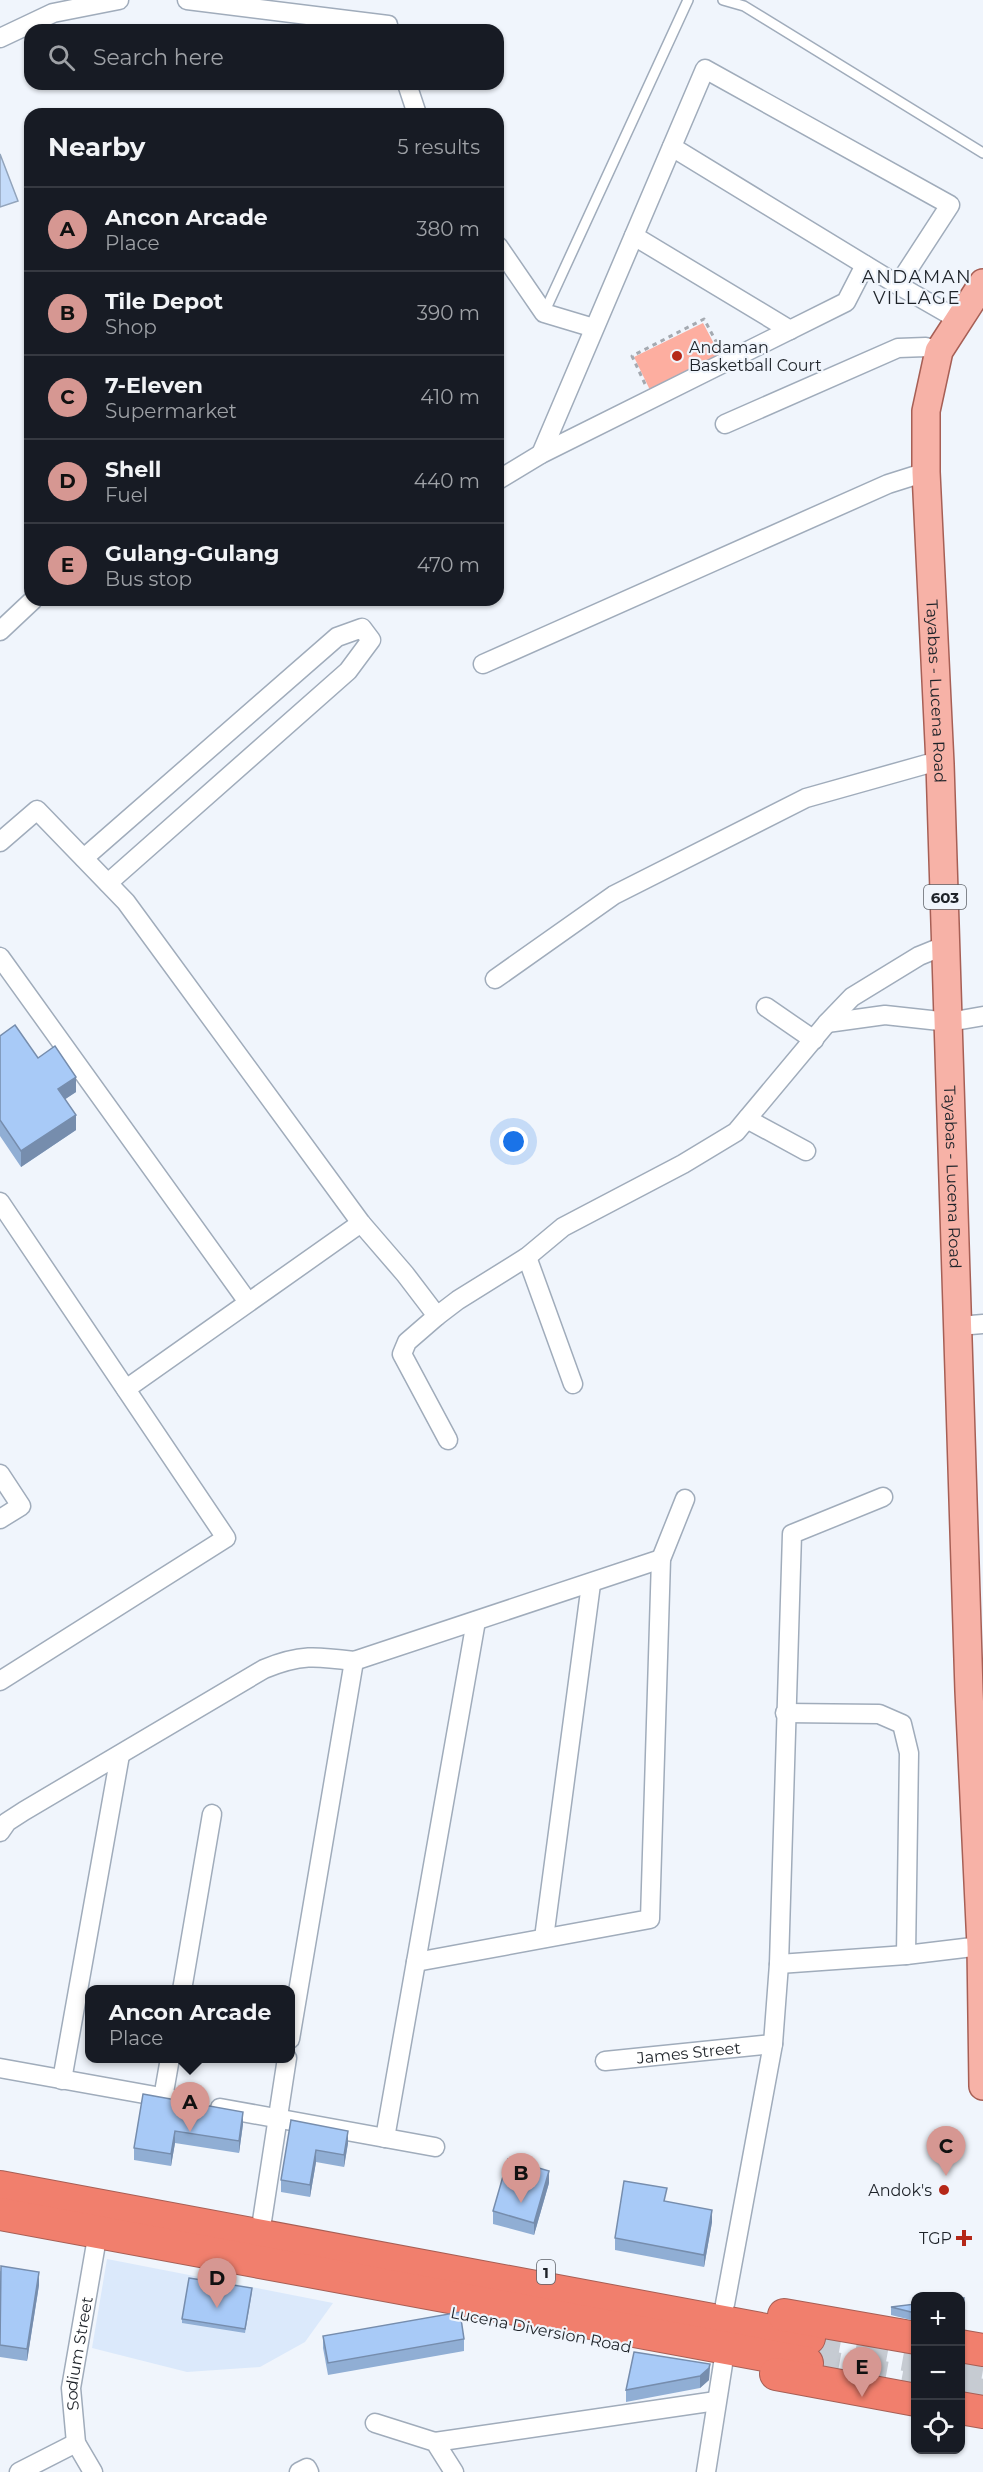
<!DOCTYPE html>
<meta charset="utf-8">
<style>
:root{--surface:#171b24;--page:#242831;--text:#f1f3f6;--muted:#9ea1a6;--line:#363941;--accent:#d69792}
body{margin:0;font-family:Montserrat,sans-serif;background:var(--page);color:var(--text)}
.controls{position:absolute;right:18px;bottom:18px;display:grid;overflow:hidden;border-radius:12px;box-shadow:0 2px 4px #0004}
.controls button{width:54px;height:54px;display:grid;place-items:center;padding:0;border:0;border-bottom:2px solid var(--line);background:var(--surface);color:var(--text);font:30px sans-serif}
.you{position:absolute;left:514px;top:1142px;width:21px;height:21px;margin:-15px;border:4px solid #fff;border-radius:50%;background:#1a73e8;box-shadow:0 0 0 9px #1a73e833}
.badge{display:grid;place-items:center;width:39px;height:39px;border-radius:50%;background:var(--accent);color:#111;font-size:20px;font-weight:700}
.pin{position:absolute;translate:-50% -50px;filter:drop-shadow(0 2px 3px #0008)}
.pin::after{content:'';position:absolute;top:32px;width:21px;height:18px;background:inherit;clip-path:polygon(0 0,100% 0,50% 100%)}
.popup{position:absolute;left:85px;top:1985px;width:210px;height:78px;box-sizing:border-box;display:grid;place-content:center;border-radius:12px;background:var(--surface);filter:drop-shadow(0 2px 4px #0005);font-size:20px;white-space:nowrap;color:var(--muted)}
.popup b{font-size:22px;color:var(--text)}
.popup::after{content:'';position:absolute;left:50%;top:100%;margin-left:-12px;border:12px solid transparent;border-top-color:var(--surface)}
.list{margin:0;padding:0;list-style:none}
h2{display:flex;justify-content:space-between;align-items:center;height:78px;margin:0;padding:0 24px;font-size:26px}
h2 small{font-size:20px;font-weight:400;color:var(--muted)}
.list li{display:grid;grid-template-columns:39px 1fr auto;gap:18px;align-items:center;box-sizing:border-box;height:84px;padding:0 24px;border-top:2px solid var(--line)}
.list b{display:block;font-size:22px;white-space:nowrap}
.list p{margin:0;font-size:20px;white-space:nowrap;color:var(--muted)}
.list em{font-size:20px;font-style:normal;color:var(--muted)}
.icon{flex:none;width:33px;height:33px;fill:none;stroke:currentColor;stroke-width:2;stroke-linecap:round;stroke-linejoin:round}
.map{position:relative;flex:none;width:983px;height:2472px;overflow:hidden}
.search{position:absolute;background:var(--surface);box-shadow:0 2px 4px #0004;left:24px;top:24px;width:480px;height:66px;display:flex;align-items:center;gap:15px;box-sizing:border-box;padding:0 21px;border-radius:18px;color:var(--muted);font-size:22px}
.panel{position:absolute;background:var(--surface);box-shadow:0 2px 4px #0004;left:24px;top:108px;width:480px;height:498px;border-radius:18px}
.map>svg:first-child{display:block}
.built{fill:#dbe9fb}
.green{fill:#fdaea0}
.water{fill:#c4dbf9;stroke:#92a4bb;stroke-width:1.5}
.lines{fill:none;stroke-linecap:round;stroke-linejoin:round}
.highway-tunnel{stroke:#c6cbd2;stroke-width:32;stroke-dasharray:32 16;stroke-linecap:butt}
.lane-casing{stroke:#a0acbb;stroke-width:12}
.street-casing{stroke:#a0acbb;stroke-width:21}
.primary-casing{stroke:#a75f55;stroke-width:30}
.highway-casing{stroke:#a75f55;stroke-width:34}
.path{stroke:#a5aab1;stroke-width:3;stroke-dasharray:4.5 4.5;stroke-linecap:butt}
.lane{stroke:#fff;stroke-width:9}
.street{stroke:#fff;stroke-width:18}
.primary{stroke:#f7b2a7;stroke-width:27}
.highway{stroke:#f17f6d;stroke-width:32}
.wall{fill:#90aed4}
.shaded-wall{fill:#768dad}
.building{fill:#a8caf7;stroke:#768dad;stroke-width:1.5}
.poi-dot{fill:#b52718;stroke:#f0f5fc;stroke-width:2}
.labels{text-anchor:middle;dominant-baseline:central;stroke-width:4.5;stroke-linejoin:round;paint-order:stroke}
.shield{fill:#f0f5fc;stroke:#5d6268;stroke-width:1.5}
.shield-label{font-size:15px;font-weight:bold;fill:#1e2329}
.poi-label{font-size:16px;fill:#1e2329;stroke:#f0f5fc;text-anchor:end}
.street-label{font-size:16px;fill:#1e2329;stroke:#f0f5fc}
.neighbourhood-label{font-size:18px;letter-spacing:1.5px;fill:#1e2329;stroke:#f0f5fc}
</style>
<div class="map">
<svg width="983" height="2472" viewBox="0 0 983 2472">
<rect width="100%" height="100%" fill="#f0f5fc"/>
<path class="built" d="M107,2259L333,2303L305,2342L260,2367L187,2372L92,2348Z"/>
<path class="green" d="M703,323L720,355L650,390L634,357Z"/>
<path class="water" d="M0,154L18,201L0,207Z"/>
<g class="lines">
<g class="highway-tunnel">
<path d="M809,2338L916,2357"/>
<path d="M807,2363L916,2383"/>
<path d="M960,2366L983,2370"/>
<path d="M960,2391L983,2395"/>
</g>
<g class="lane-casing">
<g id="lane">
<path d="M723,0L744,6L983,153"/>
<path d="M544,313L688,0"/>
</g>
</g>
<g class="street-casing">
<g id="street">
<path d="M187,0L388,25L389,30"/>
<path d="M0,38L53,13L119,0"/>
<path d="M407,84L417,114"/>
<path d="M672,147L898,285L959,320"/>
<path d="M634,236L790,330"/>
<path d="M498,246L544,313L594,328"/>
<path d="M725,424L898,348L926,347L939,351"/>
<path d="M541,454L705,69L950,205L898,285"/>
<path d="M498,480L541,454L846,302L865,265"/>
<path d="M0,631L33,600"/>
<path d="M483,664L888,484L926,472"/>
<path d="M0,842L37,810L126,902L361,1223L405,1274L437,1316L458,1300L527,1257L563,1227L683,1164L736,1132L827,1023L852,997L919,956L946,945"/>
<path d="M84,858L337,637L362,628L371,640L348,671L108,883"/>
<path d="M0,957L248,1302"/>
<path d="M495,979L614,895L806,798L927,764H940"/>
<path d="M766,1007L814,1040"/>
<path d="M827,1023L885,1015L949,1022L983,1016"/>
<path d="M747,1119L806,1151"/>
<path d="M0,1202L226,1538L0,1681"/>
<path d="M527,1257L573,1384"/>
<path d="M437,1316L407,1342L402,1354L448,1440"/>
<path d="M959,1326L983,1324"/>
<path d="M126,1389L361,1223"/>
<path d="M0,1474L21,1506L0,1519"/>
<path d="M785,1713L879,1714L902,1724L909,1753L906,1955"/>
<path d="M0,1832L7,1822L24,1811L264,1669C300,1654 316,1656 354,1661L661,1559"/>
<path d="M544,1938L591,1584"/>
<path d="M416,1962L650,1919L661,1559L685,1499"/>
<path d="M779,1964L906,1955L981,1946"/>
<path d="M182,1990L212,1814"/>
<path d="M290,2039L354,1661"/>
<path id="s1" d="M605,2061L773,2044"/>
<path d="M0,2068L172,2099"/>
<path d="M62,2080L120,1755"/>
<path d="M163,2098L170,2058"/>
<path d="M220,2108L435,2147"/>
<path d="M385,2138L476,1621"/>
<path d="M262,2221L287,2058"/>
<path d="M725,2304L773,2044L779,1964L792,1534L883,1497"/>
<path d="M375,2423L435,2442L454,2472"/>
<path d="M435,2442L716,2401"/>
<path d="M19,2472L76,2443"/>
<path id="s2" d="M93,2472L76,2443L71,2388L98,2232"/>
<path d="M299,2472L307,2468L309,2472"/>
<path d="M706,2472L723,2364"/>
</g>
</g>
<g class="primary-casing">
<g id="primary">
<path id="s3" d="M983,283L939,351L926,411V472L940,764L969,1691L981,1946L983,2086"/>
</g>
</g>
<g class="highway-casing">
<g id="highway">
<path d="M0,2187L809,2338"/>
<path d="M0,2214L807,2363"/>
<path d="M784,2315L916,2338"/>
<path d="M960,2346L983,2350"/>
<path d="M776,2374L916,2400"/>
<path d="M960,2408L983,2412"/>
</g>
</g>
<path class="path" d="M645,384L632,356L704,319L719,347"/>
<use href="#lane" class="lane"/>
<use href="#street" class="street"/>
<use href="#primary" class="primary"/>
<use href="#highway" class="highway"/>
</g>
<g class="wall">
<path d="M0,1036L38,1058L76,1092L65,1099L76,1130L21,1167L0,1136Z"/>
<path d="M143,2094L243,2124L239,2153L175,2143L171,2166L134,2160V2148Z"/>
<path d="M291,2120L348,2143L344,2167L316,2162L310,2197L281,2192V2180Z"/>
<path d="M549,2183L534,2235L493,2224V2211Z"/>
<path d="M666,2202L712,2222L704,2267L615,2250V2238Z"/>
<path d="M0,2271L39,2285L27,2361L0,2357Z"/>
<path d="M252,2292L245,2333L182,2323V2319Z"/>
<path d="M964,2298L963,2328L960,2329V2299Z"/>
<path d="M915,2304V2321L891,2315V2307Z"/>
<path d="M323,2336L464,2339V2351L328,2375L323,2348Z"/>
<path d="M710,2364L709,2380L700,2388L626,2402V2390Z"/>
</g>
<g class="shaded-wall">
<path d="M76,1077V1092L58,1104V1089Z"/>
<path d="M76,1115V1130L21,1167V1151Z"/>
<path d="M243,2112V2124L239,2153V2141Z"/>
<path d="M175,2131V2143L171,2166V2154Z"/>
<path d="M348,2131V2143L344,2167V2155Z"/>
<path d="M316,2150V2162L310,2197V2185Z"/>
<path d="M549,2171V2183L534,2235V2223Z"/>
<path d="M712,2210V2222L704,2267V2255Z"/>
<path d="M39,2272V2285L27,2361V2349Z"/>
<path d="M710,2364L709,2380L700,2388V2376Z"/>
</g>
<g class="building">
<path d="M15,1025L38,1058L55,1046L76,1077L58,1089L76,1115L21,1151L0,1120V1036Z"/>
<path d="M143,2094L243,2112L239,2141L175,2131L171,2154L134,2148Z"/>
<path d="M291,2120L348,2131L344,2155L316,2150L310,2185L281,2180Z"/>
<path d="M508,2159L549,2171L534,2223L493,2211Z"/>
<path d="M624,2181L667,2188L664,2201L712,2210L704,2255L615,2238Z"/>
<path d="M1,2266L39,2272L27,2349L0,2345Z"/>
<path d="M189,2278L252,2288L245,2329L182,2319Z"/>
<path d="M964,2298L963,2320H960V2299Z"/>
<path d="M915,2304V2313L891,2307Z"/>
<path d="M460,2312L464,2339L328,2363L323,2336Z"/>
<path d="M634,2352L710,2364L709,2368L700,2376L626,2390Z"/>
</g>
<g class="poi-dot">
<circle cx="677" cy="356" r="6"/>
<circle cx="944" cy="2190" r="6"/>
<path d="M961 2229h6v6h6v6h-6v6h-6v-6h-6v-6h6z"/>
</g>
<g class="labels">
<g class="shield">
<rect x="924" y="885" width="42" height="24" rx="4.5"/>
<rect x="537" y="2260" width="18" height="24" rx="4.5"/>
</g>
<g class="shield-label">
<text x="945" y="897">603</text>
<text x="546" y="2272">1</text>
</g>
<g class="poi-label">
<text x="689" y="347" text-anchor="start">Andaman<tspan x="689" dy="18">Basketball Court</tspan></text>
<text x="932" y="2190">Andok's</text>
<text x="952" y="2238">TGP</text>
</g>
<g class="street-label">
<text stroke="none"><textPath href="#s3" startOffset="423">Tayabas - Lucena Road</textPath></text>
<text stroke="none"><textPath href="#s3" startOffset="909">Tayabas - Lucena Road</textPath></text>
<text stroke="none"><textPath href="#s1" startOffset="84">James Street</textPath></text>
<text transform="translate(541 2330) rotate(11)">Lucena Diversion Road</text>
<text stroke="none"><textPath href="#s2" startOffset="124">Sodium Street</textPath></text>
</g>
<g class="neighbourhood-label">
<text x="917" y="277">ANDAMAN<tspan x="917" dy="21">VILLAGE</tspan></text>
</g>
</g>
</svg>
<div class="controls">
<button>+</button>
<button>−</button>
<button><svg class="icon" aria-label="locate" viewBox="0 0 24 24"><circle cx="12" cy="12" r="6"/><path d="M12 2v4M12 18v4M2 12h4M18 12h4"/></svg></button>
</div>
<div class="you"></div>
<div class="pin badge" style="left:190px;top:2132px">A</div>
<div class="popup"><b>Ancon Arcade</b>Place</div>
<div class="pin badge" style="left:521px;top:2203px">B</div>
<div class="pin badge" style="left:946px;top:2176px">C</div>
<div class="pin badge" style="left:217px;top:2308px">D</div>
<div class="pin badge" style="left:862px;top:2397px">E</div>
<div class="search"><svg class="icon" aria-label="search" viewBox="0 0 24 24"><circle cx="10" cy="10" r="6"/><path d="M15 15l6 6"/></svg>Search here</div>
<section class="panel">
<h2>Nearby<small>5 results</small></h2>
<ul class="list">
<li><span class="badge">A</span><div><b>Ancon Arcade</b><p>Place</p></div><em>380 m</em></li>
<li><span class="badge">B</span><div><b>Tile Depot</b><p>Shop</p></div><em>390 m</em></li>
<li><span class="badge">C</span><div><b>7-Eleven</b><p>Supermarket</p></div><em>410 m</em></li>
<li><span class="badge">D</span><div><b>Shell</b><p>Fuel</p></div><em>440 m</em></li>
<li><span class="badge">E</span><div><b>Gulang-Gulang</b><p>Bus stop</p></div><em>470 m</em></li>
</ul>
</section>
</div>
